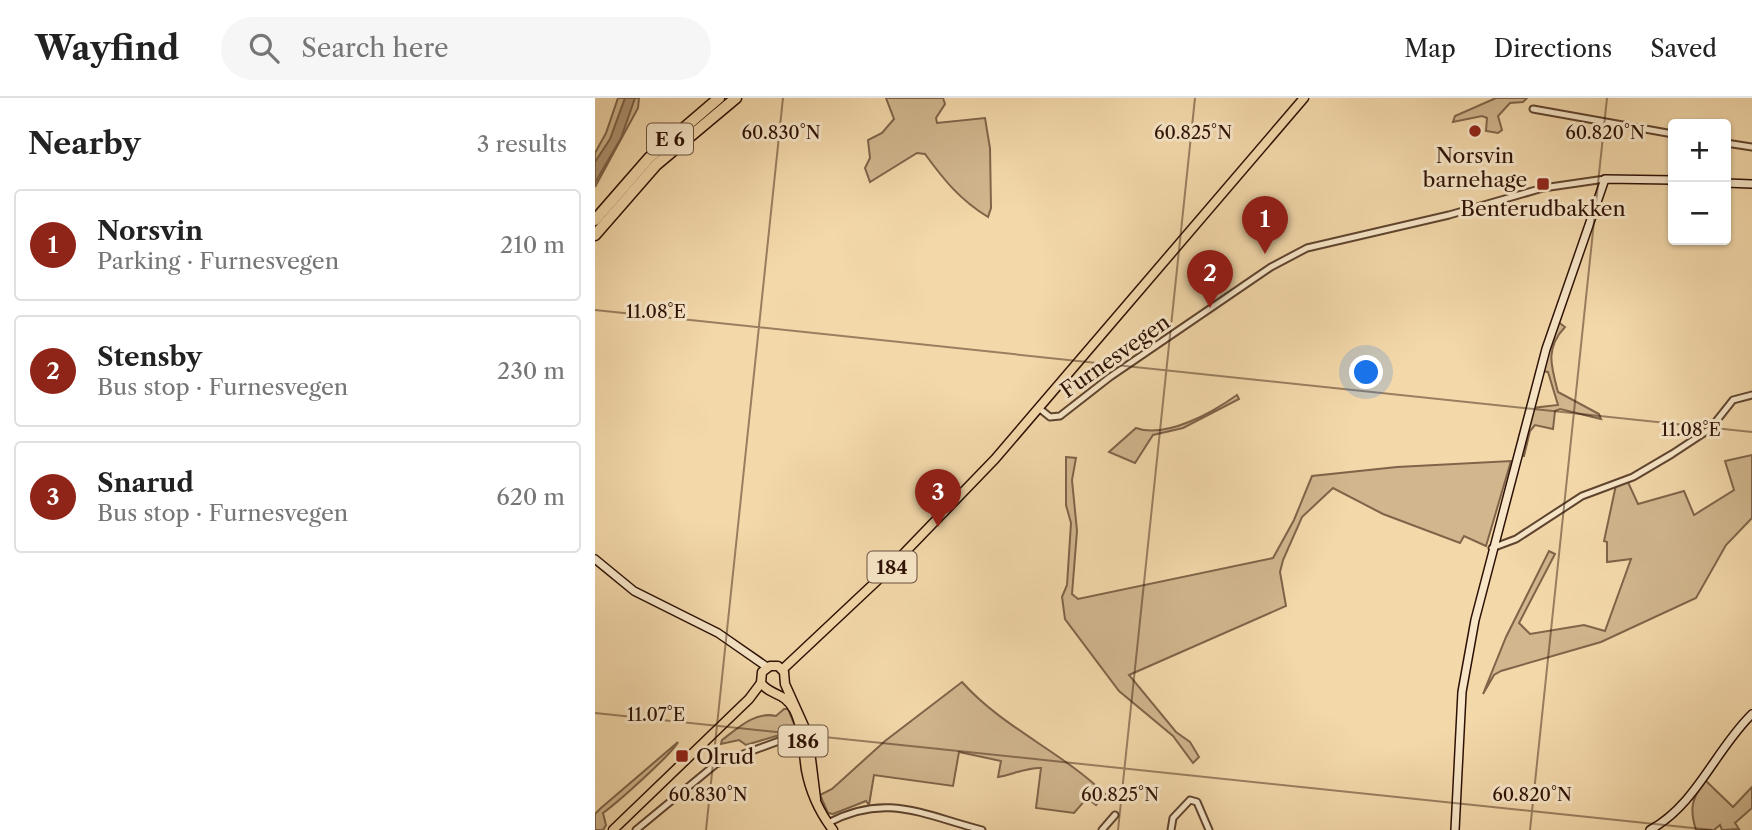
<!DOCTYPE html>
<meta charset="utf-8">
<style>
:root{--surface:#fff;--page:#f6f6f6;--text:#222;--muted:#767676;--line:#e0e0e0;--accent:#8f2418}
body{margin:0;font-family:"Libre Caslon Text",serif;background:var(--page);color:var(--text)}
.controls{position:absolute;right:21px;top:21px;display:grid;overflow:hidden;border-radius:7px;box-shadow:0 2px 5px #0004}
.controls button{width:63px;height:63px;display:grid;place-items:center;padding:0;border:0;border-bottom:2px solid var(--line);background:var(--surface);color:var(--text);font:35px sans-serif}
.you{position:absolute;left:772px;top:275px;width:24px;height:24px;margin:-18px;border:5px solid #fff;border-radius:50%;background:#1a73e8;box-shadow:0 0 0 10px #1a73e833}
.badge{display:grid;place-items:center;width:46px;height:46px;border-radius:50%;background:var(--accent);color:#fff;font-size:23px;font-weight:700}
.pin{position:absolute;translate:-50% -58px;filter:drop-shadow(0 2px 4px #0008)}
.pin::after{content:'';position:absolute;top:37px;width:24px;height:21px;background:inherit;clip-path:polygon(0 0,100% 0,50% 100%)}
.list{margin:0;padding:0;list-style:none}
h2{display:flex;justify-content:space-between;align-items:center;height:91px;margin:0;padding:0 28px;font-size:30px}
h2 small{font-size:23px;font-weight:400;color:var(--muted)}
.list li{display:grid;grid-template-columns:46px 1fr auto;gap:21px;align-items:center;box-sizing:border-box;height:112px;margin:0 14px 14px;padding:0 14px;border:2px solid var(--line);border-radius:7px}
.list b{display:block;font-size:26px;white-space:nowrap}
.list p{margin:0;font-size:23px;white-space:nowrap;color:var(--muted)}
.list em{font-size:23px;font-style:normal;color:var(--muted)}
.icon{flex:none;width:38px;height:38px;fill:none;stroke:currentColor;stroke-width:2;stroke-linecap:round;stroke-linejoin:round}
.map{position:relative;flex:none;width:1157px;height:732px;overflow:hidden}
header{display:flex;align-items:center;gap:42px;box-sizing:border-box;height:98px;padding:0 35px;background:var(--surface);border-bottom:2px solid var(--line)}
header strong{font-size:33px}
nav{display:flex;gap:38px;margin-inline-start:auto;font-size:24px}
.search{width:490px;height:63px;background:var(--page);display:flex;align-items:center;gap:18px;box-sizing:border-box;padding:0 24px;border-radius:38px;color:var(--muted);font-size:26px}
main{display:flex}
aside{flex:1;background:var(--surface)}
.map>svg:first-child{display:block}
.green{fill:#d1b68e;stroke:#7f6449;stroke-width:2}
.water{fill:#b09472;stroke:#7c6046;stroke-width:2}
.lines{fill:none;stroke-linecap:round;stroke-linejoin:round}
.minor-casing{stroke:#5e432e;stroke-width:9}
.secondary-casing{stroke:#2d1104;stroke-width:10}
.primary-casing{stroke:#2d1104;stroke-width:11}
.motorway-casing{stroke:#2d1104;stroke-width:13}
.minor{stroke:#f7e6c8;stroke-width:5}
.secondary{stroke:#f7e6c8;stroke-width:7}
.primary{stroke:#f3d8aa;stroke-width:8}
.motorway{stroke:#f3d8aa;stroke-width:10}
.ticks{fill:none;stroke:#2d1104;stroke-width:2;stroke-opacity:0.45}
.poi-dot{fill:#8f2418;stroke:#f7e6c8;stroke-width:2.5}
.labels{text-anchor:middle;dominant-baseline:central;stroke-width:6;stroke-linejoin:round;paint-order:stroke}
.shield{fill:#f7e6c8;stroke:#6a513f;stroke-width:2}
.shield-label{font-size:19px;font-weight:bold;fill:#2d1104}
.poi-label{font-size:21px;fill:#2d1104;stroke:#f7e6c8}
.street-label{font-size:21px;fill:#2d1104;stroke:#f7e6c8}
.ticks-label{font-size:18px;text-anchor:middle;fill:#2d1104;stroke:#f7e6c8;stroke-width:6;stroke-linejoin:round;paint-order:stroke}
</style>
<header>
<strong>Wayfind</strong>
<div class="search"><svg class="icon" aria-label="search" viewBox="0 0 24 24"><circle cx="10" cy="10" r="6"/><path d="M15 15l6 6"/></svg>Search here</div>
<nav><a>Map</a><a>Directions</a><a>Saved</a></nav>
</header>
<main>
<aside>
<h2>Nearby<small>3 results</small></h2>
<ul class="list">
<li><span class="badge">1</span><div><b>Norsvin</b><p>Parking · Furnesvegen</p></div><em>210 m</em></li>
<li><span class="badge">2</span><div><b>Stensby</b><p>Bus stop · Furnesvegen</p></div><em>230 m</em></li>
<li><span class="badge">3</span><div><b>Snarud</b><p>Bus stop · Furnesvegen</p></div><em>620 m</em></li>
</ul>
</aside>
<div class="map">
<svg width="1157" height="732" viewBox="0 0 1157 732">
<rect width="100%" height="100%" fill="#f3d8aa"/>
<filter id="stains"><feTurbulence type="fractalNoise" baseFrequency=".00286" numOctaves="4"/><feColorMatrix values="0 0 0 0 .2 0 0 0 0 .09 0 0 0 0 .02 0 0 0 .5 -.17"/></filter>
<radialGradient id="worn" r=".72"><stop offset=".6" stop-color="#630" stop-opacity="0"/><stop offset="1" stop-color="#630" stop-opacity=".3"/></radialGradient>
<g class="green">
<path d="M23,0H44L43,10L0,89V55L11,35Z"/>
<path d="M291,0H348L350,6L341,20L342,25L390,20L395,50L396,110L393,119C365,102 349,82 330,56L322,55L275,84L270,70L275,60L273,42L287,35L299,21Z"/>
<path d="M901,0H932L928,4L915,5L903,18L907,32L903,35L891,33L892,20L887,18L858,24L860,18Z"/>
<path d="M962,223L970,229C950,250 956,268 963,294L1004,316L1006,321L965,311L960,313L958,331L940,327L935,333L929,358L925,357L937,310L963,307L953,274L947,273Z"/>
<path d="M642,297L644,301L588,330L558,337L540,365L514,354L541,330C571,341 618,314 642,297Z"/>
<path d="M1157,357V420L1131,447L1101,500L1006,544L906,573L899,577L888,596L911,539L954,453L960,456L924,525L935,536L989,527L1010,533L1036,461L1012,464V444L1009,443L1021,387L1032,382L1043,406L1089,393L1099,417L1139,392L1130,363Z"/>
<path d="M471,359L481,360L477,382L482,433L477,496L483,501L678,460L699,422L717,378L802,369L916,363L891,448L869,438L865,445L788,416L738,390L707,419L688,462L685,474L691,508L534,577L581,634L595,644L604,659L598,665L578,638L524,593L470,521L467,499L472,487L476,425L471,407Z"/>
<path d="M367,584C407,629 467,654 510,696L501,707L492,700L479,715L441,710L446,670C433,669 416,677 403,679L406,663L364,654L358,688L279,677L274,707L271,703L238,716L233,715L225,697L237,691L290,643Z"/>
<path d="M189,611H193L200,628L198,633L151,647L144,642L126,646L127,642C143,630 160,613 181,618Z"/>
<path d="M83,644C77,656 22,705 8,715L11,727L8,732H0V716L6,710Z"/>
<path d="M1110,682L1138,709L1157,689V710L1140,725L1144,731L1127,732L1125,727L1119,732H1101C1094,710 1097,701 1110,682Z"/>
</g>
<path class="water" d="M30,0H40L26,40L0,85V64L15,41Z"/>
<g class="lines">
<g class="minor-casing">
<g id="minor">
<path d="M938,11L1078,36"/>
<path d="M1131,45L1157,49"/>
<path d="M445,311L455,319L465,318L515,279L676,169L712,150L854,117L948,90L1010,81"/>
<path d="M897,450L921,441L987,398L1038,379L1077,356L1115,331L1138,302L1157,297"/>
<path d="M187,644L207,643"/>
<path d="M233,725C291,694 328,717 387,732"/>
<path d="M41,732L121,666L206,635"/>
<path d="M507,732L520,717"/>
<path d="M576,732L578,720L595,702L602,704L614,732"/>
</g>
</g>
<g class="secondary-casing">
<g id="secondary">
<path d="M1131,85L1157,86"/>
<path d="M0,461L39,493L123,535L172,569"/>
<path d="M860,732L867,594L880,522L951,251L1010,81L1078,82"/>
<path d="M1055,732C1102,706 1120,652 1157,616"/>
</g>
</g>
<g class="primary-casing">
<g id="primary">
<path d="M188,571L287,478L400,361L709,0"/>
<path d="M221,701L213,637L190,586L189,574L183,568H175L167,574L166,585C175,598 189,593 199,612C208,630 208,652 211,672C215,693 225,715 238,732"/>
<path d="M18,732L154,601L166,585"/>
</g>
</g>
<g class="motorway-casing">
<g id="motorway">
<path d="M0,122L54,60L124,0"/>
<path d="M0,137L61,67L141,0"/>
</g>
</g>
<use href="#minor" class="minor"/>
<use href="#secondary" class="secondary"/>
<use href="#primary" class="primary"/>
<use href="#motorway" class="motorway"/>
</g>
<path class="ticks" d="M0,212L1157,334M0,615L1117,732M111,732L188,0M523,732L600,0M935,732L1012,0"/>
<g class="poi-dot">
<circle cx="880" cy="33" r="7"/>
<rect x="941" y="79" width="14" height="14" rx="3.5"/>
<rect x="80" y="651" width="14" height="14" rx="3.5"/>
</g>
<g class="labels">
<g class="shield">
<rect x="52" y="25.5" width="46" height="31" rx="5"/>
<rect x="272.5" y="453.5" width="49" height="31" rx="5"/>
<rect x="183.5" y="627.5" width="49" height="31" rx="5"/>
</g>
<g class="shield-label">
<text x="75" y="41">E 6</text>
<text x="297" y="469">184</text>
<text x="208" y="643">186</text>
</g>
<g class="poi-label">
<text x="880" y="57">Norsvin<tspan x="880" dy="24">barnehage</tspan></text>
<text x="948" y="110">Benterudbakken</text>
<text x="101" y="658" text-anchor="start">Olrud</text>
</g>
<g class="street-label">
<text transform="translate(520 258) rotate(-35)">Furnesvegen</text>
</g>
</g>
<g class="ticks-label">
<text x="186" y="41">60.830°N</text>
<text x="598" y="41">60.825°N</text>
<text x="1010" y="41">60.820°N</text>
<text x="61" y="220">11.08°E</text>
<text x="1096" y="338">11.08°E</text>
<text x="61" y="623">11.07°E</text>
<text x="113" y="703">60.830°N</text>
<text x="525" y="703">60.825°N</text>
<text x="937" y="703">60.820°N</text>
</g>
<rect width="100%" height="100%" filter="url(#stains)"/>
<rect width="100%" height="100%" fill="url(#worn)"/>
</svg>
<div class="controls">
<button>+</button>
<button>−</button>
</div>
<div class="you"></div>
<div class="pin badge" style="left:670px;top:156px">1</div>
<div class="pin badge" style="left:615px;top:210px">2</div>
<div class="pin badge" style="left:343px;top:429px">3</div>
</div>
</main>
